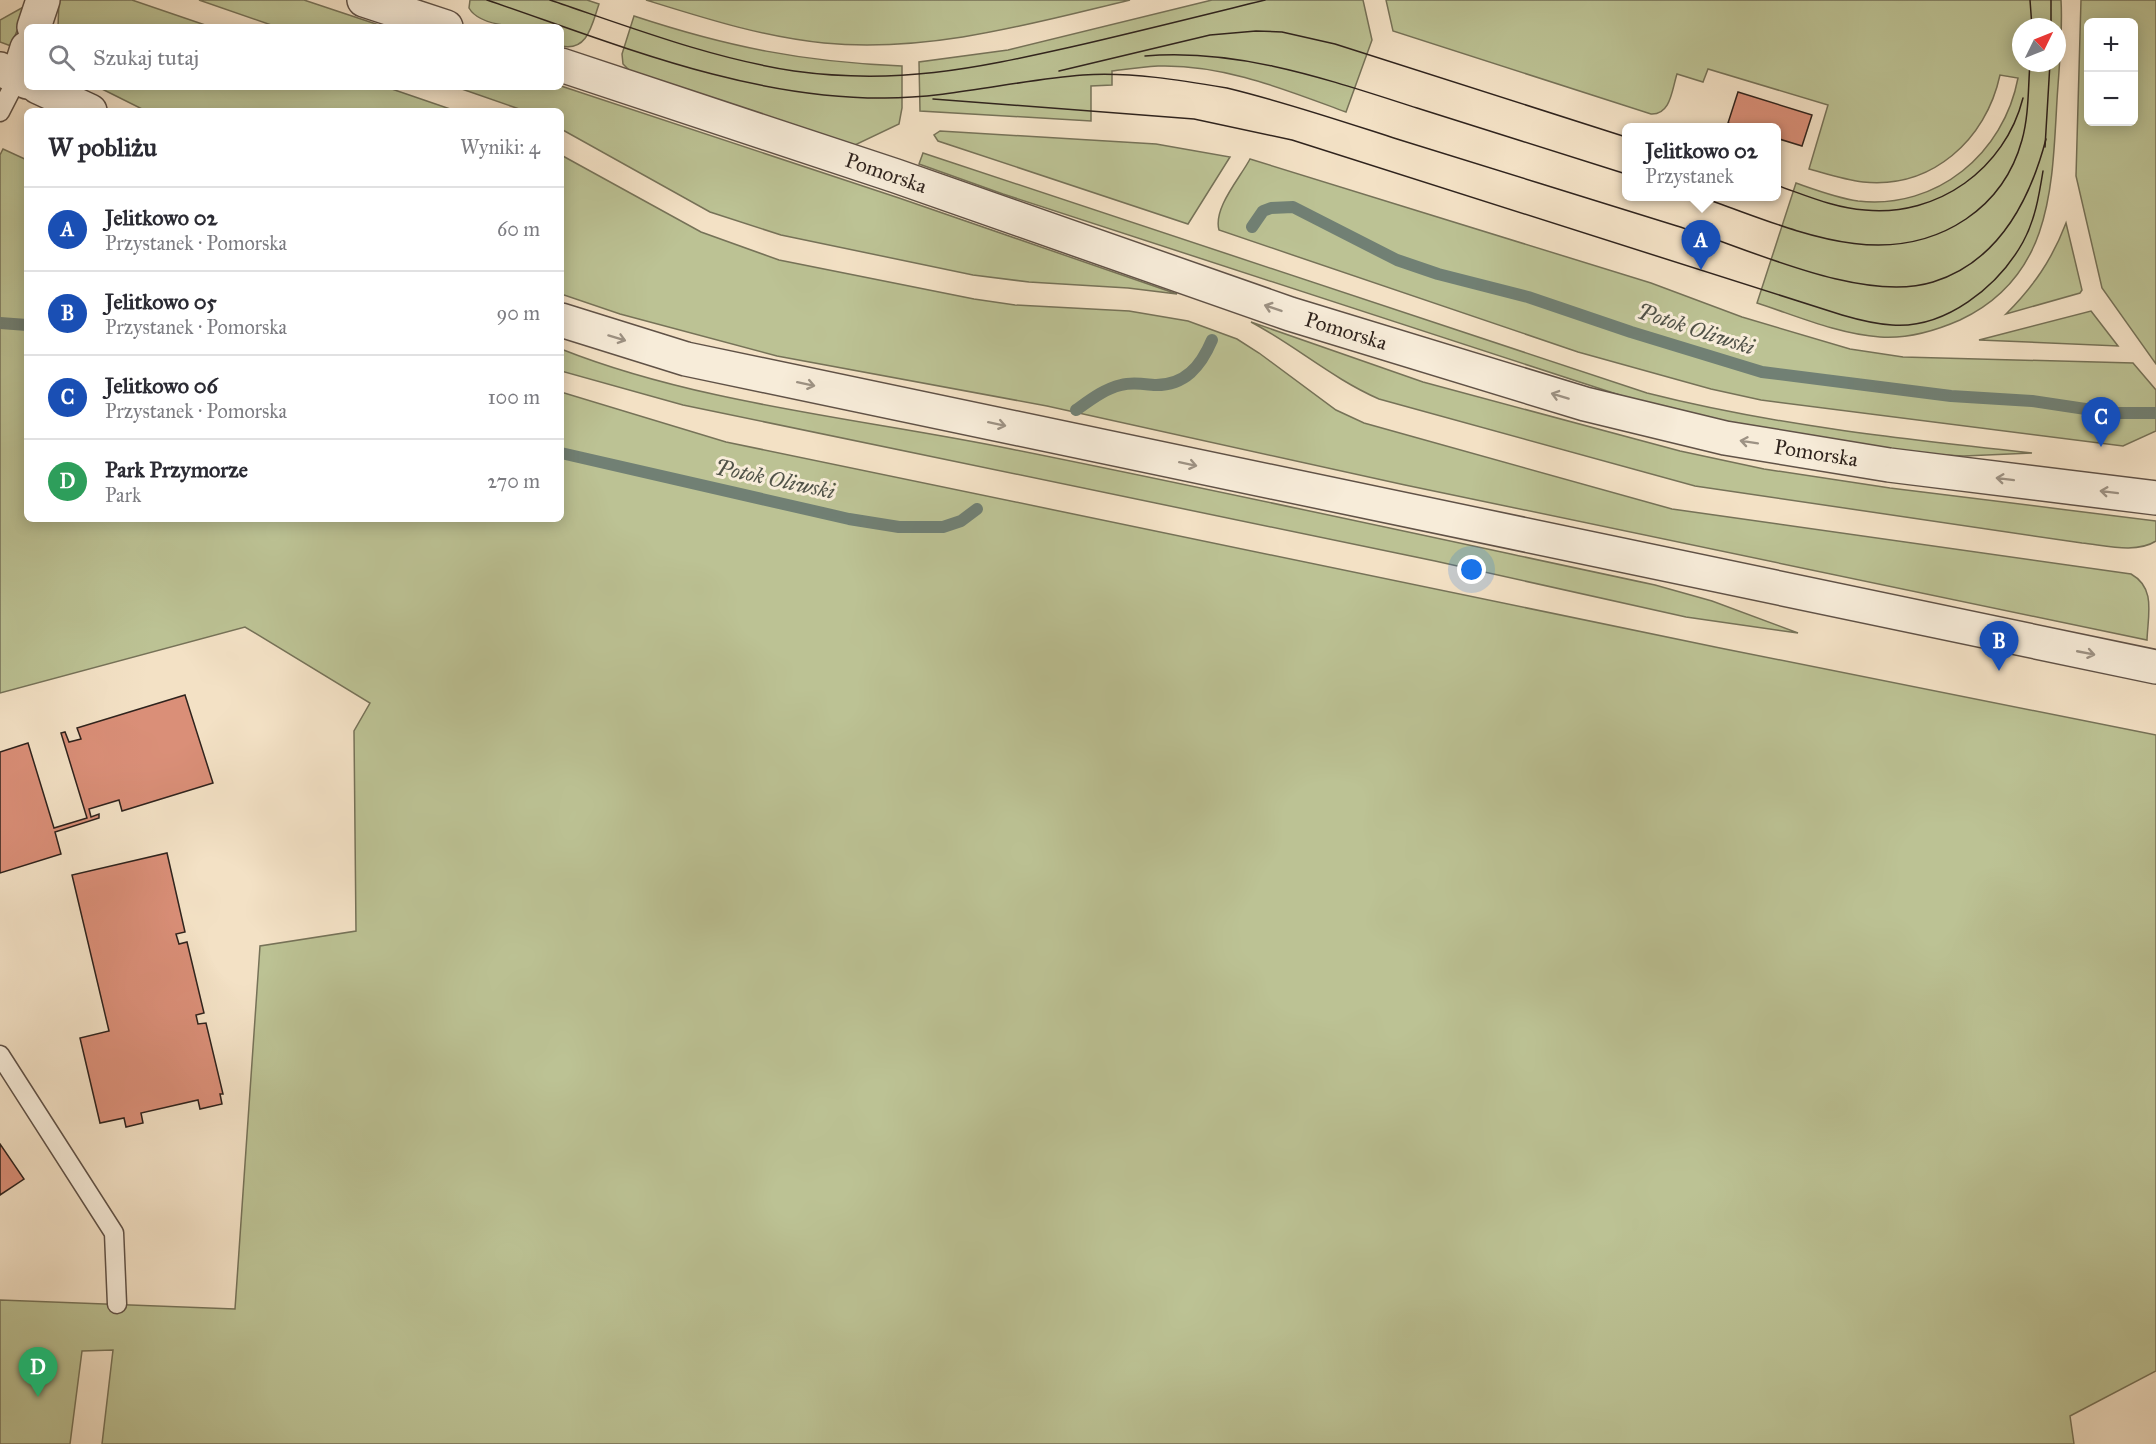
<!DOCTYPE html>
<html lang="pl">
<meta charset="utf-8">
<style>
:root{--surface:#fff;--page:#f7f7f7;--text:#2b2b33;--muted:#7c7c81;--line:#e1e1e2;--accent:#111827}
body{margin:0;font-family:"IM FELL Great Primer",serif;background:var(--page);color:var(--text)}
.controls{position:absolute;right:18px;top:18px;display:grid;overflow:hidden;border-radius:9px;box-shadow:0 3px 15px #0003}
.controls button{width:54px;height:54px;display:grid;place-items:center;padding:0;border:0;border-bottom:2px solid var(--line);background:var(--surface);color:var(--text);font:30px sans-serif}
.compass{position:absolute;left:2012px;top:18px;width:54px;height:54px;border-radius:50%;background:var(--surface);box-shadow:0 3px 15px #0003;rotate:47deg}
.you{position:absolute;left:1472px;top:570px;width:21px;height:21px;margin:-15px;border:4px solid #fff;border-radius:50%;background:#1a73e8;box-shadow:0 0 0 9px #1a73e833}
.badge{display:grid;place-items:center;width:39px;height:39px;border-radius:50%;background:var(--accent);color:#fff;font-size:20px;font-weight:700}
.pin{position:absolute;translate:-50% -50px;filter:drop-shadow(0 2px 3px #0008)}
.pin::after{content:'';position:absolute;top:32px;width:21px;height:18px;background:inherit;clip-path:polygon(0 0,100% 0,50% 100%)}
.popup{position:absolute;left:1622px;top:123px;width:159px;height:78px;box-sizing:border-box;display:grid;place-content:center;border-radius:9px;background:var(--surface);filter:drop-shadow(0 2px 4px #0005);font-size:20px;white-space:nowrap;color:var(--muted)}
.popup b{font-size:22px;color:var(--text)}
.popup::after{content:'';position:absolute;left:50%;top:100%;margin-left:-12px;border:12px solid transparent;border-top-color:var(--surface)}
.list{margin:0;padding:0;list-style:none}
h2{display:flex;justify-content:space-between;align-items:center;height:78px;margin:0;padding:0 24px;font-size:26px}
h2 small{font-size:20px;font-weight:400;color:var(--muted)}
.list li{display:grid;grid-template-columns:39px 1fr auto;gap:18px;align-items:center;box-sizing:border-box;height:84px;padding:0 24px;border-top:2px solid var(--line)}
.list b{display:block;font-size:22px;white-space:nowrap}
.list p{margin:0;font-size:20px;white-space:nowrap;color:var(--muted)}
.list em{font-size:20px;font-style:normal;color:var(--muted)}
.icon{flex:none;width:33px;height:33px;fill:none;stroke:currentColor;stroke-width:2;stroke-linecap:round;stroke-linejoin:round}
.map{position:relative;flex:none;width:2156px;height:1444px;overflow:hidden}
.search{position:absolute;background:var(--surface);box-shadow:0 3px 15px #0003;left:24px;top:24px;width:540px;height:66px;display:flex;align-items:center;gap:15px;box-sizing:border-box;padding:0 21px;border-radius:9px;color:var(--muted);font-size:22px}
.panel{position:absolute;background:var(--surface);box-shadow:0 3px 15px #0003;left:24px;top:108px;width:540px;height:414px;border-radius:9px}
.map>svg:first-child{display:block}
.green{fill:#bcc294;stroke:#767258;stroke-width:1.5;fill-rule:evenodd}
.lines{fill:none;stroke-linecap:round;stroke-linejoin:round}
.stream{stroke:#718074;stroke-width:12}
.building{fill:#da8f78;stroke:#2f231d;stroke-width:1.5}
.service-casing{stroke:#605247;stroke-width:21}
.minor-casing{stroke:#605247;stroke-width:36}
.tertiary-casing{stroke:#605247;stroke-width:36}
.service{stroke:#f7ecd9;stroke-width:18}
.minor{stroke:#f7ecd9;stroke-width:33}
.tertiary{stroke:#f7ecd9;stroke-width:33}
.tram{stroke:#2f231d;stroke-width:1.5}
.oneway{stroke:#9d9284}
.labels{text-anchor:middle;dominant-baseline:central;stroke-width:6;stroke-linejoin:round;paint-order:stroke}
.street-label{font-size:21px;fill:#2f231d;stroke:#f7ecd9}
.water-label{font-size:22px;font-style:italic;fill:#505248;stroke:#f7ecd9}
</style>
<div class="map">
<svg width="2156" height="1444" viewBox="0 0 2156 1444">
<rect width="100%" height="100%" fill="#f3e1c5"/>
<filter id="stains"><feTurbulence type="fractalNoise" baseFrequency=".00333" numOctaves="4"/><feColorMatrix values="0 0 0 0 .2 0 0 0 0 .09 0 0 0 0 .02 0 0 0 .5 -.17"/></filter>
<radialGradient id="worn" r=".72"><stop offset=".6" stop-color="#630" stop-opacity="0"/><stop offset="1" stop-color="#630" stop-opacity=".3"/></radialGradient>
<g class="green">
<path d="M59,0H132L211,27H58Z"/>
<path d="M199,0H304L385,27H277Z"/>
<path d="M470,0H587L599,4C592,24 588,52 561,46V27C538,27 482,31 469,8Z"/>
<path d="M646,0H1130C1030,24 929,53 824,43C763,37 704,18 646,0Z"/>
<path d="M1212,0H1363L1372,40L1346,112C1286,90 1224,64 1158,66C1143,67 1128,69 1112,71V85L1091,86V121L920,111L919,62L1008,50Z"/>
<path d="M1386,0H2061C2063,33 2059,67 2057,100C2052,188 2052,277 1960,320C1935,331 1908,339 1880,337C1838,334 1797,316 1757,303L1796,183C1816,190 1837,198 1858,201C1937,210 2004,153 2018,78L2000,75C1986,140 1932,189 1863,182C1845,180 1827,174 1809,169L1828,105L1708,69L1703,82L1677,74C1672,89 1671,115 1651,114L1393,31ZM2021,27H2057V63H2021Z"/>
<path d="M2081,0H2156V364L2102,288L2076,176ZM2088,22H2134V122H2088Z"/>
<path d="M27,5L11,46L0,42V20Z"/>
<path d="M634,16C728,47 803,62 902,66V108L899,124L855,145L630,71L623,64L622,54Z"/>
<path d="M561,86L899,198L1177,294L1128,288L1029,282L973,275L781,235L710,212L561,129V111H525L456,87Z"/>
<path d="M98,87H386L456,111H146Z"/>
<path d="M940,131L1156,144L1230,157L1188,224L938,141L934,135Z"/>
<path d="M3,149L27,160V519H561V392L726,442L1720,648L2156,735V1371L2070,1416L2074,1444H102L113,1350L82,1351L70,1444H0V1300L235,1309L260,946L356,931L354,731L370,703L245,627L0,693V155Z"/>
<path d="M923,153L1647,393C1773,425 1902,439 2032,453L1964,456L1921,454L1712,420L1647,404L1003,194L919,164Z"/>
<path d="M561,155L701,232L779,260L974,299L1015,305L1129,311L1188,321L1237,339L1259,353L1336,410L1364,423L1672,509L2131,574C2156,588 2148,614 2147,640L1405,485L1047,406L777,356L620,314L561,294Z"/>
<path d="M1250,159L1651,283L1742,317L1850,349L1903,357L2133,363L2156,390V431L2123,446L1761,400L1711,389L1578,352L1219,230C1213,208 1240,178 1250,159Z"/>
<path d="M2066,223L2082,290L2080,293L2006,314C2033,287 2052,260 2066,223Z"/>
<path d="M2091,311L2118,346L1979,340Z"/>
<path d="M1251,322L1423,382L1680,451L1764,469L1890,488L2156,521V541C2136,554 2104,545 2082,543L1695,486L1379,399C1333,379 1296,346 1251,322Z"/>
<path d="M561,349C699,404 865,419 1011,449C1226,492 1440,539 1655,585L1712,601L1798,633L1686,617L1435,561L683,405L561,371Z"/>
</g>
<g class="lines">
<g class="stream">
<path d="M1252,227L1263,211L1271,208L1293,207L1397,260L1438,274L1528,297L1631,332L1762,372L1951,396L2032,401L2112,413H2156"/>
<path d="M0,323L27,325"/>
<path d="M1076,410C1090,400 1104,389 1121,385C1132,382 1143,384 1154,385C1185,386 1201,366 1212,340"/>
<path d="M561,453L849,519L899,527H943L961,521L977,509"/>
</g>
</g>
<g class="building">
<path d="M1738,92L1812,115L1802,146L1776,138V128H1743L1728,123Z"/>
<path d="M185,695L213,783L122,811L119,800L89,809L91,817L99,814V818L55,832L61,854L0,873V752L28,743L54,828L87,818L61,733L65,732L69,742L81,739L77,728Z"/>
<path d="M167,853L185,932L176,934L179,944L187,942L204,1013L196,1015L198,1024L206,1023L223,1094H220L222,1104L200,1109L198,1100L141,1113L143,1123L126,1127L124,1118L100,1123L80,1038L109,1031L72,875Z"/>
<path d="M0,1144L24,1179L0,1195Z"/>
</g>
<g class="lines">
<g class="service-casing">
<g id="service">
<path d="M0,112L18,77"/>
<path d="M0,1055L114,1233L117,1304"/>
</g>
</g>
<g class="minor-casing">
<g id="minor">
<path d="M34,27L43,0"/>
<path d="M18,77L27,48"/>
</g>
</g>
<g class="tertiary-casing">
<g id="tertiary">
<path d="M364,0L446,27"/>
<path d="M561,65L896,176L1290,314L1585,404L1725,438L1889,465L2156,498"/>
<path d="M0,69L27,82"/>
<path d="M38,87L90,111"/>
<path d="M561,320L686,359L2156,667"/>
</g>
</g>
<use href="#service" class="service"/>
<use href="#minor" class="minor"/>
<use href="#tertiary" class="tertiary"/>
<g class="tram">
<path d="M487,0C616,44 747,99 885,98C951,98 1017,80 1083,75C1132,72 1180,80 1227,88C1285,102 1341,121 1397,139C1490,168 1584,197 1677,226C1747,248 1862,304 1933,282C1998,262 2030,200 2046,139"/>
<path d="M550,0C630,27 710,58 794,71C896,85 973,69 1071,47C1136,32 1200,16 1265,0"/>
<path d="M2030,0L2032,27"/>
<path d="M2051,0V27"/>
<path d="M1145,56C1239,48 1329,80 1417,108C1487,130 1556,152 1626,174"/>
<path d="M1059,71L1210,35L1256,31L1282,32L1335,44L1626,137"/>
<path d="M933,99L1194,119L1292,140L1842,315C1859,320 1875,324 1892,325C1945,329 1998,287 2023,242C2035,220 2039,196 2043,171"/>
<path d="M2045,147L2050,63"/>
<path d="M1776,185C1805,195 1834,208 1865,210C1938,217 2005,169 2023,98"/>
<path d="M1697,196C1783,224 1880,277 1966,219C1994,200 2013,173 2022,140C2029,115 2028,88 2030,63"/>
</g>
</g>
<defs><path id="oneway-shaft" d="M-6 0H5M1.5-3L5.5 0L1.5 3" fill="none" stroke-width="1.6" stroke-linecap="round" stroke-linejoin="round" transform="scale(1.5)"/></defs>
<g class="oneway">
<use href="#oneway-shaft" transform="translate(1273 308) rotate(-161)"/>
<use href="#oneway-shaft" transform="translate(617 338) rotate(17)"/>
<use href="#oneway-shaft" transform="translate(806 384) rotate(12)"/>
<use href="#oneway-shaft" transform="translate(1560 396) rotate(-163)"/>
<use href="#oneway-shaft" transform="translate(997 424) rotate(12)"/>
<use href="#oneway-shaft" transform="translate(1749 442) rotate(-171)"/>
<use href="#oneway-shaft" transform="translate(1188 464) rotate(12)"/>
<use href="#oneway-shaft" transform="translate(2005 479) rotate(-173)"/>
<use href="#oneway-shaft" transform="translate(2109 492) rotate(-173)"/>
<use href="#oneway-shaft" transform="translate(2086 653) rotate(11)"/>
</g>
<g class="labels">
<g class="street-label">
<text transform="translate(886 173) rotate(19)">Pomorska</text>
<text transform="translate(1346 331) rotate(17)">Pomorska</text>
<text transform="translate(1816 453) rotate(9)">Pomorska</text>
</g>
<g class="water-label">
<text transform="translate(1696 329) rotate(18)">Potok Oliwski</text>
<text transform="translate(775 479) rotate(12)">Potok Oliwski</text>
</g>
</g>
<rect width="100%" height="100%" filter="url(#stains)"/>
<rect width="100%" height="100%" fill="url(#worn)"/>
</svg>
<div class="controls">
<button>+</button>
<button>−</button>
</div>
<svg class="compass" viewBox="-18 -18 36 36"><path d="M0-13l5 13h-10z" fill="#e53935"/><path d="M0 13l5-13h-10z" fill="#7c7c81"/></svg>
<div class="you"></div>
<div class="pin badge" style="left:1701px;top:270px;background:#1a4fb4">A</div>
<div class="popup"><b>Jelitkowo 02</b>Przystanek</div>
<div class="pin badge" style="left:1999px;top:671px;background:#1a4fb4">B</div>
<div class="pin badge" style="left:2101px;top:447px;background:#1a4fb4">C</div>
<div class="pin badge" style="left:38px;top:1397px;background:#2e9e5b">D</div>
<div class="search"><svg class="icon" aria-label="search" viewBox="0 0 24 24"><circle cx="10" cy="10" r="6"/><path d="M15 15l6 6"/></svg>Szukaj tutaj</div>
<section class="panel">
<h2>W pobliżu<small>Wyniki: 4</small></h2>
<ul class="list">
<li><span class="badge" style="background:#1a4fb4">A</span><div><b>Jelitkowo 02</b><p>Przystanek · Pomorska</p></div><em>60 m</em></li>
<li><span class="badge" style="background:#1a4fb4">B</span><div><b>Jelitkowo 05</b><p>Przystanek · Pomorska</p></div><em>90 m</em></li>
<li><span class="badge" style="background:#1a4fb4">C</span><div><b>Jelitkowo 06</b><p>Przystanek · Pomorska</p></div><em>100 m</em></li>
<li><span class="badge" style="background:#2e9e5b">D</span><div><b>Park Przymorze</b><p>Park</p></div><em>270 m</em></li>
</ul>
</section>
</div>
